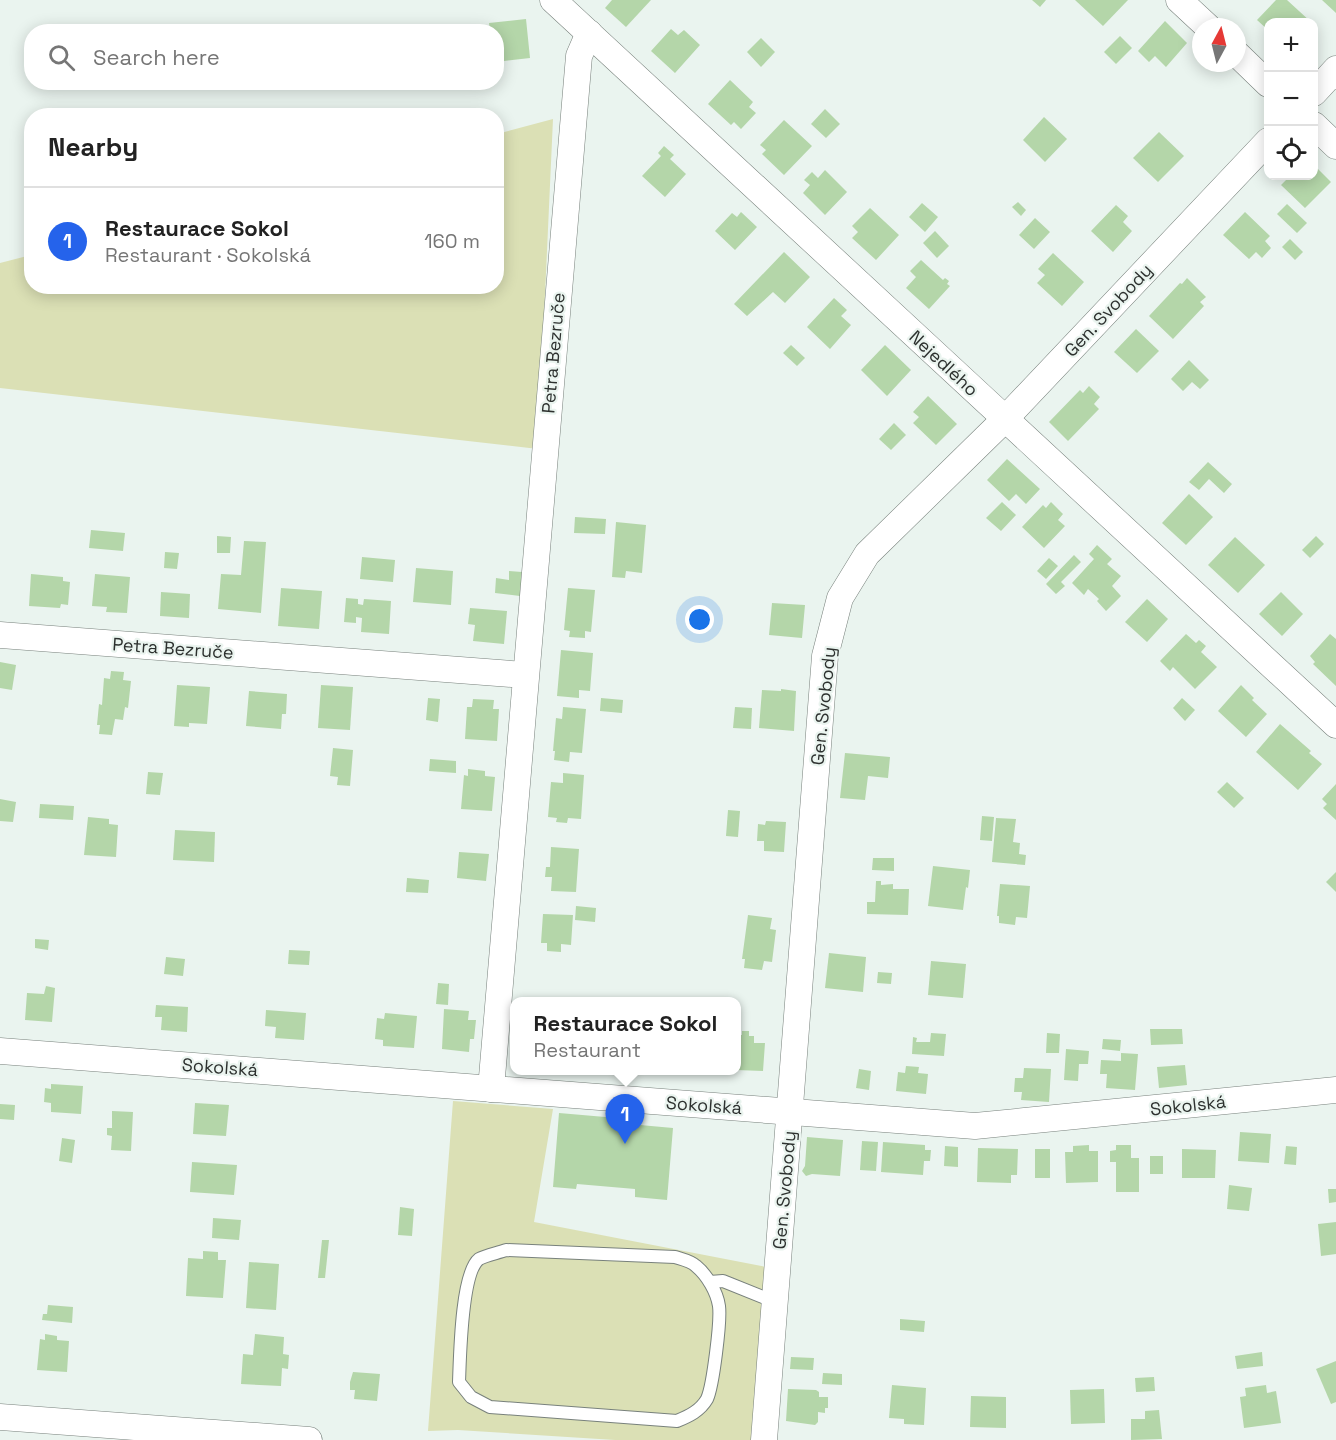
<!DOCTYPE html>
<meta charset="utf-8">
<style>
:root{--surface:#fff;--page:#f6f6f6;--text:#222;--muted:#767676;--line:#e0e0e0;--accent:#2563eb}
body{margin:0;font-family:"Space Grotesk",sans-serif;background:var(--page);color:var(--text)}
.controls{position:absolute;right:18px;top:18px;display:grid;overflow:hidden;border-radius:12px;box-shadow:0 3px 15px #0003}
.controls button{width:54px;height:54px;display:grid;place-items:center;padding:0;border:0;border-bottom:2px solid var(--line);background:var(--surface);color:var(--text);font:30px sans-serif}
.compass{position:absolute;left:1192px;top:18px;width:54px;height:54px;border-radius:50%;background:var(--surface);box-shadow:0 3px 15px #0003;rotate:7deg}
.you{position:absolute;left:700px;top:620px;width:21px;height:21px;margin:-15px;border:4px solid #fff;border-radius:50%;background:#1a73e8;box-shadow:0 0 0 9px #1a73e833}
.badge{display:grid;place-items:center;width:39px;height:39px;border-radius:50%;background:var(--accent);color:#fff;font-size:20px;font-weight:700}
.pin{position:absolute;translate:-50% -50px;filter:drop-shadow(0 2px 3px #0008)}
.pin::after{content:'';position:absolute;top:32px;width:21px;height:18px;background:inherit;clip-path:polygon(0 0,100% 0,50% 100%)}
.popup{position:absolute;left:510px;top:997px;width:231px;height:78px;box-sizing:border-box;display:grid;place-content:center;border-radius:12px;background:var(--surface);filter:drop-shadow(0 2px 4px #0005);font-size:20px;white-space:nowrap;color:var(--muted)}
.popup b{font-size:22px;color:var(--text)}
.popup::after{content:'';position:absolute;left:50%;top:100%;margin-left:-12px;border:12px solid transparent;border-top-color:var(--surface)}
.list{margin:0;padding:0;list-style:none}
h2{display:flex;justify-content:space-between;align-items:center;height:78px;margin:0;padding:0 24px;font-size:26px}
h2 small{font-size:20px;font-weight:400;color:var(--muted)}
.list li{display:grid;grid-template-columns:39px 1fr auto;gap:18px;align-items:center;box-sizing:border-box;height:108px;padding:0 24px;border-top:2px solid var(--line)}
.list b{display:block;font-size:22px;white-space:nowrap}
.list p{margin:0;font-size:20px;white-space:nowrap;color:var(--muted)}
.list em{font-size:20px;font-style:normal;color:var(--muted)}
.icon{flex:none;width:33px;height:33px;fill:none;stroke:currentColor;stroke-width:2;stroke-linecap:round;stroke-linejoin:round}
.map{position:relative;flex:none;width:1336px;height:1440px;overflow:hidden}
.search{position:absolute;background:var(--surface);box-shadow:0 3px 15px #0003;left:24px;top:24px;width:480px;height:66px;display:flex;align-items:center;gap:15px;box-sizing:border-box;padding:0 21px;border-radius:24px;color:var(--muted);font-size:22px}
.panel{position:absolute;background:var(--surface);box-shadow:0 3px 15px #0003;left:24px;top:108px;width:480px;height:186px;border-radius:24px}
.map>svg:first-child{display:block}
.green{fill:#dbe0b5}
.building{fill:#b4d6a9}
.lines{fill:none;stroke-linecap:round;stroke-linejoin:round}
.lane-casing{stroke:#78817c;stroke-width:14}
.street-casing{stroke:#78817c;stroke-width:27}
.lane{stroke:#fff;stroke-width:12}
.street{stroke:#fff;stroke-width:26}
.labels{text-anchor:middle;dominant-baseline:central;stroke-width:4.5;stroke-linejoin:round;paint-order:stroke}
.street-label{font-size:18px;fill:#2d312f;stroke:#eaf4ef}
</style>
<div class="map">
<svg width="1336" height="1440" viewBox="0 0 1336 1440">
<rect width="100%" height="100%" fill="#eaf4ef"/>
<g class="green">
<path d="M553,119L538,449L0,388V263L31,255L32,286H496L497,134Z"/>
<path d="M453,1101L553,1109L534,1222L766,1267L755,1440H615L458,1430L428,1431Z"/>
</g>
<g class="building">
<path d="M612,0H651L626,27L605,8Z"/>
<path d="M1032,0H1046L1040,7Z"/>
<path d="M1075,0H1128L1103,26Z"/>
<path d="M1276,0H1287L1311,22H1268V30L1257,20Z"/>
<path d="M1322,0H1336V13Z"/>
<path d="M526,19L530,58L496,62V32H490L489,23Z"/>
<path d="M1165,21L1187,43L1166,67L1155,56L1149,62L1138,51Z"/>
<path d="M671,29L678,35L684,30L700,45L675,73L651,51Z"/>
<path d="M1120,36L1132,48L1116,64L1104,52Z"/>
<path d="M761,38L775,52L761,67L747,52Z"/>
<path d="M730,80L753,102L749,107L756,113L741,129L734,122L731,125L708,104Z"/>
<path d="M825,109L840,124L826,138L811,124Z"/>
<path d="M1044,117L1067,139L1045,162L1023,140Z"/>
<path d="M784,120L812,146L784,175L762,154L766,150L760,145Z"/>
<path d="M1159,132L1184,156L1158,182L1133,158Z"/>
<path d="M664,146L674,155L670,159L686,174L665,197L642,176L661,156L658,153Z"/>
<path d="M1314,165L1331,182L1305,208L1281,185L1290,176H1314Z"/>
<path d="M825,170L847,192L825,215L803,193L810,185L804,180L812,172L818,178Z"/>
<path d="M1018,202L1026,210L1021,216L1012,207Z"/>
<path d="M922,203L938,217L925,232L909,217Z"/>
<path d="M1287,204L1307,223L1297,233L1277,214Z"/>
<path d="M1116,205L1128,216L1123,222L1132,231L1113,252L1091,231Z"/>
<path d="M870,208L899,235L876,260L852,238L858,232L852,226Z"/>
<path d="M741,212L757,227L735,250L715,231L732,213L737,217Z"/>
<path d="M1245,212L1270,236L1265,241L1271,248L1262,258L1256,252L1249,259L1223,235Z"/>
<path d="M1035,218L1050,232L1034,249L1019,235Z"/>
<path d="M935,231L949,246L937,258L923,243Z"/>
<path d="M1290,239L1303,252L1295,260L1282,247Z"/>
<path d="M784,252L810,277L785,303L773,292L747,316L734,304Z"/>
<path d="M1053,253L1084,282L1062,306L1037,283L1045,275L1038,269Z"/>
<path d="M921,260L943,280L945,278L949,281L947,284L950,286L929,309L906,288L916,277L910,271Z"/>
<path d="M1187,278L1206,297L1200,302L1204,306L1173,339L1149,316L1180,283L1182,284Z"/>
<path d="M834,298L847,310L841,316L851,325L830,349L807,327Z"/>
<path d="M1136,329L1159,351L1137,373L1114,352Z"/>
<path d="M791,345L805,358L797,366L783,353Z"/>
<path d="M885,345L911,370L887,396L861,370Z"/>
<path d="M1189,360L1209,380L1200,389L1192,382L1183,391L1171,379Z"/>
<path d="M1089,386L1100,397L1094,404L1099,409L1068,441L1049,422L1080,390L1083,393Z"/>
<path d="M928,396L957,424L936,445L913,423L919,417L913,412Z"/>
<path d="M894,423L906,435L891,450L879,439Z"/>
<path d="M1007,459L1040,489L1026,504L1016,494L1009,501L987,480Z"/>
<path d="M1208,462L1232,484L1224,493L1209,479L1199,490L1189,482Z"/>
<path d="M1189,494L1213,517L1186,545L1162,523Z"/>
<path d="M1002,502L1016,515L1001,531L986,518Z"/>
<path d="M1051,502L1063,514L1058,520L1065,526L1044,548L1022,527L1043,505L1046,508Z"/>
<path d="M575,517L606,519L605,534L574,533Z"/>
<path d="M616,522L646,525L642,573L626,571L625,578L612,577Z"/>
<path d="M91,530L125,533L123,551L89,548Z"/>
<path d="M217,536L231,537L230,553H217Z"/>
<path d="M1316,536L1324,544L1310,558L1302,550Z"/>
<path d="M1235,537L1265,565L1238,593L1208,565Z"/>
<path d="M244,541L266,542L261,613L218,609L221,574L241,575Z"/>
<path d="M1097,545L1112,559L1107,564L1121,576L1112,586L1121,596L1106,611L1097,601L1099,599L1088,589L1084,595L1072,583L1094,559L1089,554Z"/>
<path d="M165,552L179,553L177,569L164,568Z"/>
<path d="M1074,555L1081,562L1061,582L1065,586L1056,594L1046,584Z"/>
<path d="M362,557L395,560L393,582L360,579Z"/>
<path d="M1049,558L1058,566L1046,579L1037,571Z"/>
<path d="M416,568L453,571L451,605L413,602Z"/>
<path d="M509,571L522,572L520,596L495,593L496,578L509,580Z"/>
<path d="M31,574L63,577V581L70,582L68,605L61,604L60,608L29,606Z"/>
<path d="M95,574L130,577L127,613L106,612L107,607L92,606Z"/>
<path d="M281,588L322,591L319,629L278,626Z"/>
<path d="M568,588L595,590L591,632L585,631V638L569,637L570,631L564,630Z"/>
<path d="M161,592L190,594L189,618L160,616Z"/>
<path d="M1281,592L1303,614L1282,636L1259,614Z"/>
<path d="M346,598L358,599V604L363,605L364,599L391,601L389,634L361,632L362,618L356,617V623L344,622Z"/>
<path d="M1147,599L1168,619L1147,642L1125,622Z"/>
<path d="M772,603L805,605L802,638L769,635Z"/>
<path d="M470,608L507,611L504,644L473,641L475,625L468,624Z"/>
<path d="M1186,634L1196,643L1199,640L1206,646L1201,652L1217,667L1195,689L1173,667L1170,671L1160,661Z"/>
<path d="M1330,634L1336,639V686L1313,664L1315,662L1310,656Z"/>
<path d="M561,650L593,653L590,691L579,690V698L557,696Z"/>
<path d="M0,662L16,665L12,690L0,688Z"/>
<path d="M111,671L124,672L123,680L131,681L128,708L125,707L123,720L115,719L112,735L99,734L100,725H97L99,704L102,705L104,678L110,679Z"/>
<path d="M177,685L210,687L207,724L189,723V727L174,726Z"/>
<path d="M321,685L353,687L350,730L318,728Z"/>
<path d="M1241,685L1254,698L1252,700L1267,714L1246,737L1218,711Z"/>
<path d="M781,689L796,691L794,731L759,728L762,690L781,691Z"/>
<path d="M249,691L287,694L286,714H282L281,729L246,726Z"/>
<path d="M428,698L440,699L438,722L426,720Z"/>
<path d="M601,698L623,700L622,713L600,711Z"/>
<path d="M1182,698L1195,710L1185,721L1173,708Z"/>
<path d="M473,699L494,700L493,709H499L497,741L465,739L467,707H472Z"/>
<path d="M563,707L586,709L582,753L570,752L569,762L554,760L555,751H553L556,718L562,719Z"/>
<path d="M735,707L752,708L751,729L733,728Z"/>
<path d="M1280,724L1311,751L1309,753L1322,764L1298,790L1256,752Z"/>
<path d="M333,748L353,750L350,786L337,785L338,777L330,776Z"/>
<path d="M845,753L890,757L888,778L868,776L865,800L840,798Z"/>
<path d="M430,759L456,761V773L429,771Z"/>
<path d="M468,769L485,771V776L495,777L492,811L461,809L464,775L468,776Z"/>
<path d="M148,772L163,773L160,795L146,794Z"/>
<path d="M563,773L584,775L581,819L568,818L567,823L556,822L557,818L548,817L551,782L563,783Z"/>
<path d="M1227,782L1244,798L1234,808L1217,792Z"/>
<path d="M1336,784V820L1323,808L1327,804L1322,799Z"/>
<path d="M0,799L16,802L13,822L0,821Z"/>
<path d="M40,804L74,806L73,820L39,818Z"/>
<path d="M728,810L740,811L738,837L726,836Z"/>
<path d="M982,816L994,817L992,841L980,840Z"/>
<path d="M88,817L109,819V824L118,825L116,857L84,855Z"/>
<path d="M996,818L1016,819L1013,842L1020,843L1019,854L1026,855L1025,865L992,862Z"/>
<path d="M766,821L786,822L784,852L764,851V841H757L758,824L765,825Z"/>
<path d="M175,830L215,832L214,862L173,860Z"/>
<path d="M551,847L579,849L576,892L551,891L552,877H545L546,867H550Z"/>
<path d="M459,852L489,854L486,881L457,878Z"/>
<path d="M873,858H894V871L872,870Z"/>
<path d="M933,866L970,870L968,888L966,887L963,910L928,906Z"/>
<path d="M1336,872V892L1326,882Z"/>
<path d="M407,878L429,880L428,893L406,892Z"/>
<path d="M876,881H881V885L893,884V889H909L908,915L867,914V902H875Z"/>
<path d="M1000,884L1030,886L1027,918L1016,917L1015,925L999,923V916H997Z"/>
<path d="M576,906L596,908L595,922L575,920Z"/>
<path d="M543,914L573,915L571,945L561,944V952L547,951V943H541Z"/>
<path d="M748,915L772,918L770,929L776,930L772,962L764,961L762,970L744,968L745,959H742Z"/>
<path d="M35,939L49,940L48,950L35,948Z"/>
<path d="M289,950L310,951L309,965L288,964Z"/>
<path d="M829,953L866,957L863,992L825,988Z"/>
<path d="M166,957L185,959L183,976L164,974Z"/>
<path d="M931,961L966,964L963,998L928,995Z"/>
<path d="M878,972L892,973L891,984L877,983Z"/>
<path d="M438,983L449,984L448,1005L436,1004Z"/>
<path d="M46,986L55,988L52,1022L25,1020L27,993L44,994Z"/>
<path d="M156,1005L188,1007L187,1032L161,1030L162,1017H155Z"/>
<path d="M444,1009L469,1011L468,1020H476L474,1039H470L469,1052L442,1049Z"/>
<path d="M266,1010L306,1013L304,1040L275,1038L276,1027L265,1026Z"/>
<path d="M385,1013L417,1016L414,1048L383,1046V1040L375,1039L377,1018L384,1019Z"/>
<path d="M1150,1029H1182L1183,1044L1151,1045Z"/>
<path d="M742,1031H749V1036H754V1043H765L763,1071L736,1070V1041L738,1042V1035H742Z"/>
<path d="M931,1033L946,1034L944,1056L912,1054L913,1037L917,1038L916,1042H930Z"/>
<path d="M1047,1033L1060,1034L1059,1053H1046Z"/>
<path d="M1103,1039L1121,1040L1120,1051L1102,1049Z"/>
<path d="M1066,1049L1089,1051L1088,1064H1079L1078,1081L1064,1080Z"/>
<path d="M1121,1053L1138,1054L1135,1090L1106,1088L1107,1074H1100L1101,1060L1121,1061Z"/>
<path d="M1185,1065L1187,1085L1159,1088L1157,1067Z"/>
<path d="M906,1066L919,1067L918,1073L928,1074L926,1094L896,1091L898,1072L905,1073Z"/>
<path d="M1024,1068L1051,1069L1049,1102L1021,1100L1022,1092H1014L1015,1078H1023Z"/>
<path d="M859,1069L871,1071L869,1090L856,1088Z"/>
<path d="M51,1084L83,1086L81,1114L51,1112V1103L44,1102L45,1088L51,1089Z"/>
<path d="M195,1103L229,1105L226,1136L193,1134Z"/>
<path d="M0,1104L15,1105L14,1120L0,1119Z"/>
<path d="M112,1111L133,1112L131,1151L111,1150L112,1136L107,1135V1128H112Z"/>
<path d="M559,1113L640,1120V1125L673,1128L667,1200L635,1197V1189L577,1184L576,1189L553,1187Z"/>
<path d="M1240,1132L1271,1134L1269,1163L1238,1161Z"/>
<path d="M807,1137L843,1140L840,1176L812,1174L806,1176L802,1171L805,1166Z"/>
<path d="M62,1138L75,1140L72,1163L59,1161Z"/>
<path d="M862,1141L878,1142L876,1171L860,1170Z"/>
<path d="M883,1142L925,1145V1150H931L930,1161H924L923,1175L881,1172Z"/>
<path d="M1089,1145V1151H1098V1182L1066,1183L1065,1152H1073V1146Z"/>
<path d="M1116,1145H1131V1158H1139V1192H1116V1162H1110V1151L1116,1150Z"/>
<path d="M945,1146L958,1147V1167L944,1166Z"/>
<path d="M1286,1146L1297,1147L1296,1165L1284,1164Z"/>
<path d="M978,1148L1018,1149L1017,1175H1011V1183L977,1182Z"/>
<rect x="1035" y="1149" width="15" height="29"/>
<path d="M1182,1149L1216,1150L1215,1178H1182Z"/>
<rect x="1150" y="1156" width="13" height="18"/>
<path d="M192,1162L237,1165L234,1195L190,1192Z"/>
<path d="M1229,1185L1252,1188L1249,1211L1227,1209Z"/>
<path d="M1328,1189H1336V1202L1329,1203Z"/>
<path d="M400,1207L414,1209L412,1236L398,1235Z"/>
<path d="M213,1218L241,1220L239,1240L212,1238Z"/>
<path d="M1336,1222V1254L1321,1256L1318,1224Z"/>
<path d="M322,1240H329L325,1278H318Z"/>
<path d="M203,1251L218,1252V1260H226L223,1298L186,1296L188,1258L203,1259Z"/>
<path d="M249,1262L279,1264L276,1310L246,1308Z"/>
<path d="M48,1305L73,1307L72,1323L42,1320L43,1314H47Z"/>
<path d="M900,1319L925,1321L924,1332L900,1330Z"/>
<path d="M45,1334L57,1336V1340L69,1341L67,1372L37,1370L40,1339L45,1340Z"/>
<path d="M255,1334L284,1337L283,1354L289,1355L288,1369L282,1368L281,1386L241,1384L243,1354L253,1355Z"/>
<path d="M1262,1352L1263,1366L1237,1369L1235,1356Z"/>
<path d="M791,1357L814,1358L813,1370L790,1369Z"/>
<path d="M1336,1361V1402L1331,1404L1316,1369Z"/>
<path d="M353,1372L380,1374L377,1401L354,1399L355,1390H350V1382Z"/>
<path d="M823,1373L842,1374V1385L822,1384Z"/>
<path d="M1154,1377L1155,1391L1136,1392L1135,1378Z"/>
<path d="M892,1385L926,1388L924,1425L904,1424V1419L889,1418Z"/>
<path d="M1266,1385L1267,1393L1276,1391L1281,1423L1244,1428L1240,1397L1246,1396L1245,1388Z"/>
<path d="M788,1389L816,1390L819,1392V1397H828V1408H825V1413L818,1412V1422L815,1425L786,1421Z"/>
<path d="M1104,1389L1105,1423L1071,1424L1070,1390Z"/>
<path d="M971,1396L1006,1397V1428L970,1427Z"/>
<path d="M1159,1410L1162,1439L1131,1440V1419H1145V1411Z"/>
</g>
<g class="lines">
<g class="lane-casing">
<g id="lane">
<path d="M506,1250L675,1257C681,1259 691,1261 696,1266C707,1275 717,1292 719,1306C721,1321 713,1386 707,1399C700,1411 689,1416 677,1421L490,1407L471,1397L459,1382C460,1359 461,1273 479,1259C486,1255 498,1253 506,1250Z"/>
<path d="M710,1282L723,1281L775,1302"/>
</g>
</g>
<g class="street-casing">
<g id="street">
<path d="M553,0L1336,725"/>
<path d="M1179,0L1208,27"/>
<path d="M1237,54L1268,84"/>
<path d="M1314,93L1336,69"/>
<path d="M1314,125L1336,146"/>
<path d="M0,635L525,675"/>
<path d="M0,1051L975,1126L1336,1090"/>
<path d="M491,1089L579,56L589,33"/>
<path d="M0,1417L309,1440"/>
<path d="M764,1440L825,656L840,598L867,554L1005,419L1268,141"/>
</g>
</g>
<use href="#lane" class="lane"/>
<use href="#street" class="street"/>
</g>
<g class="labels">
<g class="street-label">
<text transform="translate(1108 310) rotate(-47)">Gen. Svobody</text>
<text transform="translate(553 353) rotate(-85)">Petra Bezruče</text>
<text transform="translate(944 363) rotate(43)">Nejedlého</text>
<text transform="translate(173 648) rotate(4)">Petra Bezruče</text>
<text transform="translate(823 706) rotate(-84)">Gen. Svobody</text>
<text transform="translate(220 1067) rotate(4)">Sokolská</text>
<text transform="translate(704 1105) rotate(4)">Sokolská</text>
<text transform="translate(1188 1105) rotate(-6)">Sokolská</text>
<text transform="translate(784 1190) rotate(-85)">Gen. Svobody</text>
</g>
</g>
</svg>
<div class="controls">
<button>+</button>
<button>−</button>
<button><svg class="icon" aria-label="locate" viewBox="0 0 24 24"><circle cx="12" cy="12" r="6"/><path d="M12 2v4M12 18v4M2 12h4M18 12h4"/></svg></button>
</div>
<svg class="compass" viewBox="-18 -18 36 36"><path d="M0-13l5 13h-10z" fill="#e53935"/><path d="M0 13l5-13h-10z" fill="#767676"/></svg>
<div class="you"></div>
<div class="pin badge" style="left:625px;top:1144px">1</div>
<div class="popup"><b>Restaurace Sokol</b>Restaurant</div>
<div class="search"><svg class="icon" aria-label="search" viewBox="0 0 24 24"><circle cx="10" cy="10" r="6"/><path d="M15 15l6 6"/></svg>Search here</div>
<section class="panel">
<h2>Nearby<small></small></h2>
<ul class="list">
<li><span class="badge">1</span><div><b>Restaurace Sokol</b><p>Restaurant · Sokolská</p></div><em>160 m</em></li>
</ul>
</section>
</div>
